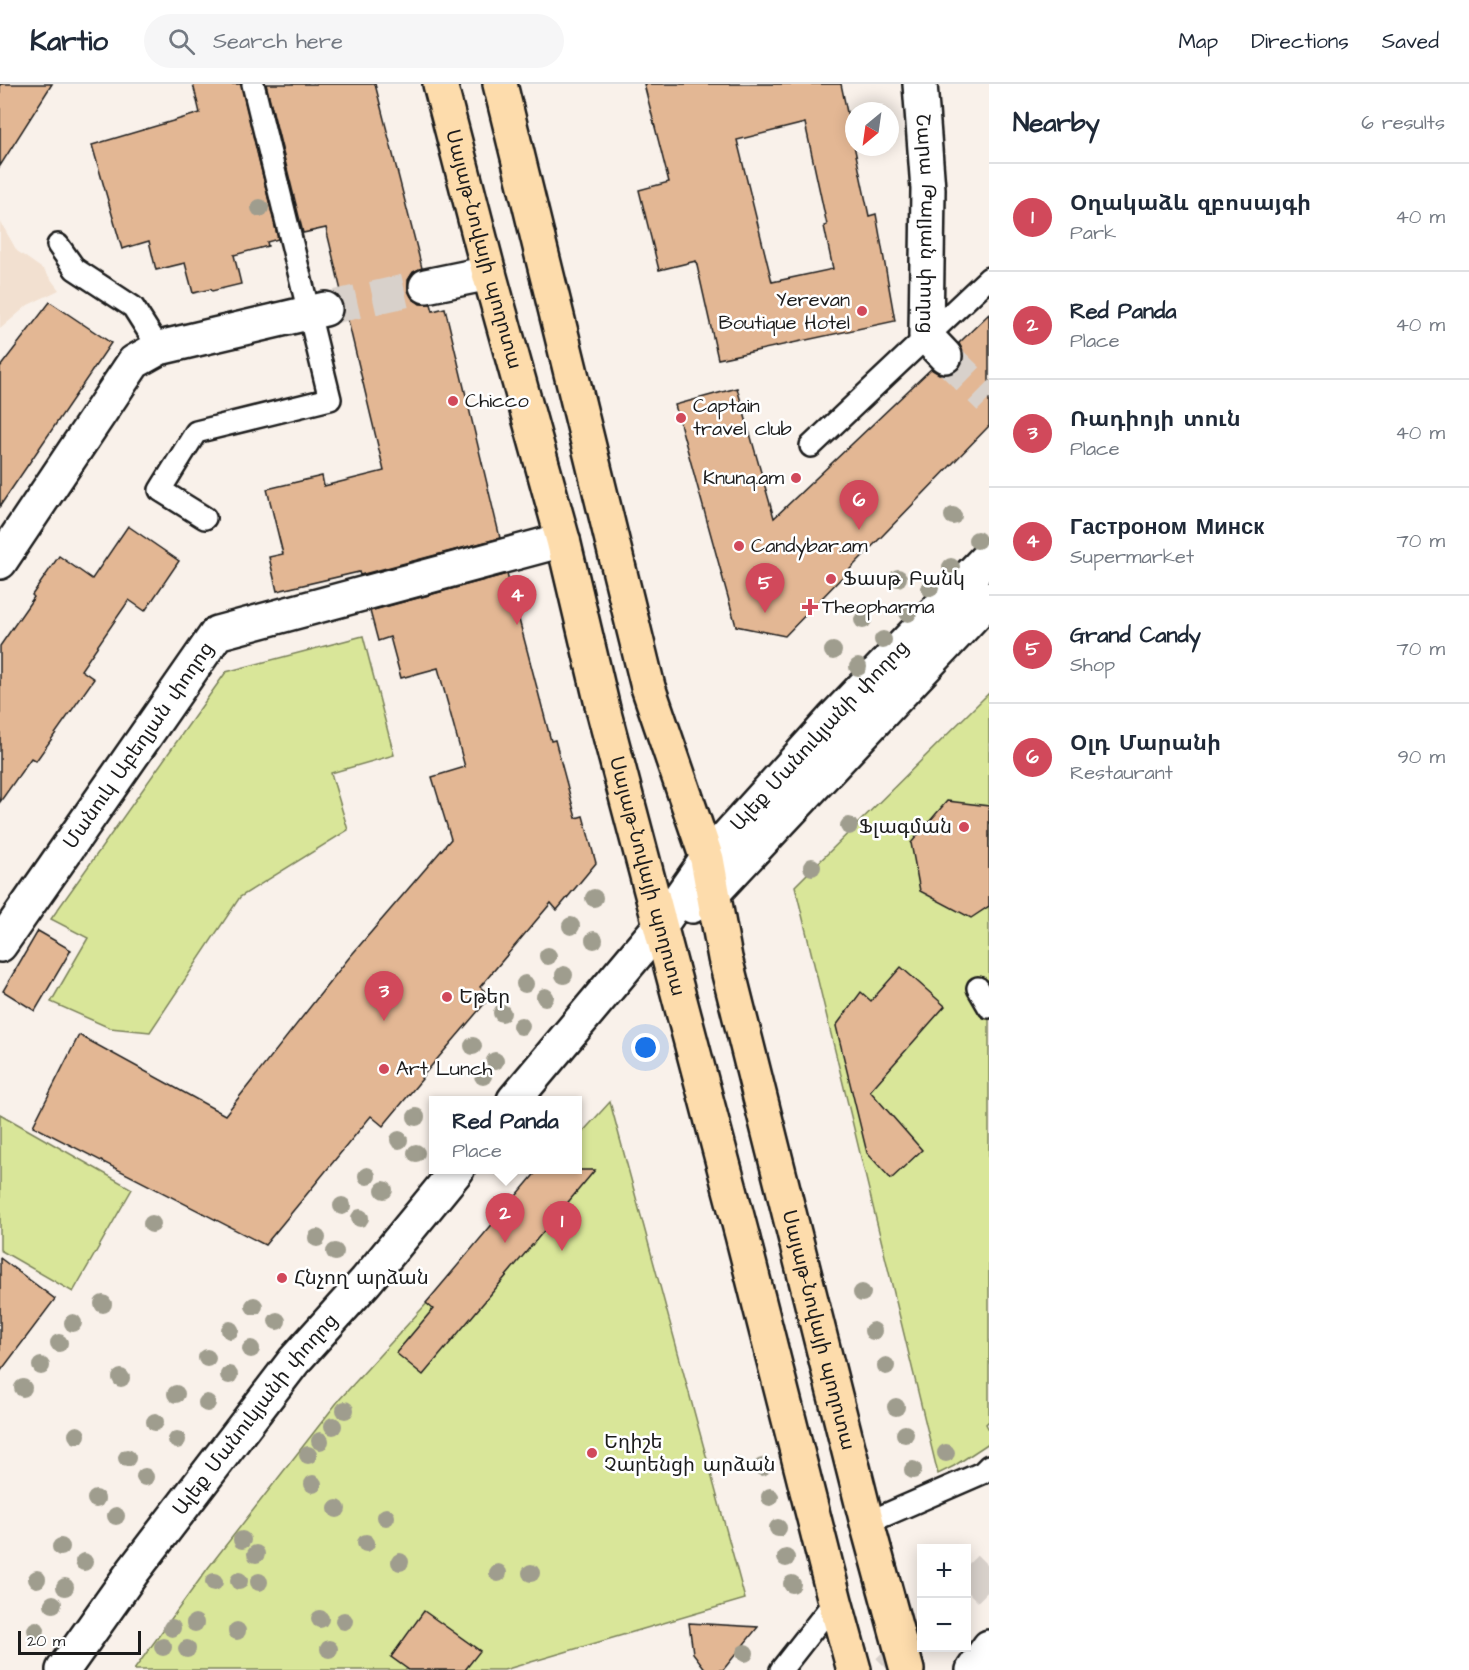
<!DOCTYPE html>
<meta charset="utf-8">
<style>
:root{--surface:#fff;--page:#f6f6f7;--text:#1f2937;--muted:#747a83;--line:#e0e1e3;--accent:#d1495b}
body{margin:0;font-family:"Architects Daughter","Noto Sans Armenian",sans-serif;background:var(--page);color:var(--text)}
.controls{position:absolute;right:18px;bottom:18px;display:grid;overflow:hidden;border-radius:0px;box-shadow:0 3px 15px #0003}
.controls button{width:54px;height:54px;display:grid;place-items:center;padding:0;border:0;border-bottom:2px solid var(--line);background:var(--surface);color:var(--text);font:30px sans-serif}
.compass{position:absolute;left:845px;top:18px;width:54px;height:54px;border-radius:50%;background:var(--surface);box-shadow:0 3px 15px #0003;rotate:209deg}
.scale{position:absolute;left:18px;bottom:15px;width:123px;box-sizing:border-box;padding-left:6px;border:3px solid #1c1c1c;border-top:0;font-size:16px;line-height:21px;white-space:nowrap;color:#1c1c1c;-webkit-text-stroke:4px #fff;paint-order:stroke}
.you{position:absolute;left:646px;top:964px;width:21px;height:21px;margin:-15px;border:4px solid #fff;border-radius:50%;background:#1a73e8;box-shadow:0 0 0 9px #1a73e833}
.badge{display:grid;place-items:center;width:39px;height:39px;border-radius:50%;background:var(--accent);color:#fff;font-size:20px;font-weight:700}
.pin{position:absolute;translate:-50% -50px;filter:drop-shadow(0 2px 3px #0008)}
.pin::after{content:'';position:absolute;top:32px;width:21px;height:18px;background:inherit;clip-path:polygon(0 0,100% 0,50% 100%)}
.popup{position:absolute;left:429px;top:1012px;width:153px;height:78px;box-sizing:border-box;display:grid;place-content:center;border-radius:0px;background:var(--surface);filter:drop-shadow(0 2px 4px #0005);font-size:20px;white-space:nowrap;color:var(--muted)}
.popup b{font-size:22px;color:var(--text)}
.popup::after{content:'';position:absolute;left:50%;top:100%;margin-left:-12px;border:12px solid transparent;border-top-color:var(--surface)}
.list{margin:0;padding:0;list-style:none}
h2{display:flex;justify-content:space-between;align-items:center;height:78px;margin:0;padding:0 24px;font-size:26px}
h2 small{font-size:20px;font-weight:400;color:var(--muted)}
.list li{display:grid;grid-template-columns:39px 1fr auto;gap:18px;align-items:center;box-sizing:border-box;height:108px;padding:0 24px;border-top:2px solid var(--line)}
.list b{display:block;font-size:22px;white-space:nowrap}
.list p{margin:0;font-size:20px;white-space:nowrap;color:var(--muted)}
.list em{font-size:20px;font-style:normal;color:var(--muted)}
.icon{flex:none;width:33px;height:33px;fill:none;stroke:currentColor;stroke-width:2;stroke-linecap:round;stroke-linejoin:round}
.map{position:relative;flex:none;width:989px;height:1586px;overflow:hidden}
header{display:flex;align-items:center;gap:36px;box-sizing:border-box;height:84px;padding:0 30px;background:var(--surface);border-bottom:2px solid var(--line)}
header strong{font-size:28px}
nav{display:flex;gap:33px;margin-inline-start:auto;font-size:21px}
.search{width:420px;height:54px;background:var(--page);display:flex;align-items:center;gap:15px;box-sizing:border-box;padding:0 21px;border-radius:33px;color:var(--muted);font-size:22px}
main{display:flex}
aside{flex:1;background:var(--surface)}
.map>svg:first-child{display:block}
.built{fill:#f2e0d0}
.green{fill:#d9e699;stroke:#7a815a;stroke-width:1.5}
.building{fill:#e3b794;stroke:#1c1c1c;stroke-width:1.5;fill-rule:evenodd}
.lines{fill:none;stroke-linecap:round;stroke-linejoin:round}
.minor-tunnel{stroke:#d8d1cb;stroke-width:33;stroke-dasharray:33 16;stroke-linecap:butt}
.primary-tunnel{stroke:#d8d1cb;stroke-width:33;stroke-dasharray:33 16;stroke-linecap:butt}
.service-casing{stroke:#1c1c1c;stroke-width:26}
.minor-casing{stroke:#1c1c1c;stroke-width:38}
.tertiary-casing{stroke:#1c1c1c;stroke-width:38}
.secondary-casing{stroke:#1c1c1c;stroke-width:38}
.primary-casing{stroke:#1c1c1c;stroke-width:38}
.service{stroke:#fff;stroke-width:21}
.minor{stroke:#fff;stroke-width:33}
.tertiary{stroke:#fff;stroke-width:33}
.secondary{stroke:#fff;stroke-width:33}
.primary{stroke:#fddcac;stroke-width:33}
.tree{fill:#9f9d8e}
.poi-dot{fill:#d1495b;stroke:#fff;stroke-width:2}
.labels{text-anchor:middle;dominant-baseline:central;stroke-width:5;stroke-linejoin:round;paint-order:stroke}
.street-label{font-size:20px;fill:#1c1c1c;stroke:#fff}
.poi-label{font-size:20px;fill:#1c1c1c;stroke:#fff;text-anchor:start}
</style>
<header>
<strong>Kartio</strong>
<div class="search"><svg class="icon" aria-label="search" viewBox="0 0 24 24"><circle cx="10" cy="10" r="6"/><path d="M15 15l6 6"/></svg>Search here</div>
<nav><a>Map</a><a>Directions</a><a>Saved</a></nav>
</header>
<main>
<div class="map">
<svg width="989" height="1586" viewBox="0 0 989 1586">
<rect width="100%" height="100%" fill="#f9f1ea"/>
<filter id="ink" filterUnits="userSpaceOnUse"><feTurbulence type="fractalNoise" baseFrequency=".0167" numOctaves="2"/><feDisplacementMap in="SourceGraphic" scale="12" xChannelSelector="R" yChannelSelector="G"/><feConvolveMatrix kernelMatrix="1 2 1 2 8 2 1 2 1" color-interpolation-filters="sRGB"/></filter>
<g filter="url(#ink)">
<path class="built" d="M0,137L17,167L44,186L59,206L28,221L0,245Z"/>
<g class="green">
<path d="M363,552L394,671L331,689L348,746L240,813L150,948L110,944L51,918L88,854L51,835L226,588Z"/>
<path d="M989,609V1337L986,1340L989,1346V1359L954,1382L938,1390L795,802Z"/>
<path d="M610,1018L745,1515L504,1586H134L208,1484L339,1316L548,1086H577V1054Z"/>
<path d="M0,1030L132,1105L73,1208L0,1166Z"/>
</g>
<g class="building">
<path d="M0,0H52L0,82Z"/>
<path d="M193,0H241L278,155L267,158L268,162L234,171L241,200L212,207L211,205L193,209L185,179L156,186L149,157L122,165L92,61L200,29Z"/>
<path d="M266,0H375L422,184L413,188L408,196V206L412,214L420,220H431L433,227L445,224L500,454L360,491L359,488L277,507L269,473L283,470L267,405L322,392L324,402L384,387L326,144L303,149Z"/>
<path d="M644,0H841L869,132L876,130L895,237L718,275L696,177L659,186L639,106L669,98ZM805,39L827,141L824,142L833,185L772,198L737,56Z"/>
<path d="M50,218L111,259L0,422V283Z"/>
<path d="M989,230V342L785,552L736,542L675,321L737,304L774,434L931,285L939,290H949L958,285L963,277V268L959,259Z"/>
<path d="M128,442L179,477L145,527L129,516L81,586L94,595L36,677L31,674L0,718V562L34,513L32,511L59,472L92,495Z"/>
<path d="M507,490L551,657L555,656L576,734L583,732L596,779L557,826L551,819L480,903L491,912L421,994L422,995L383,1042L371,1032L265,1161L33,1042L79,951L225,1031L348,875L451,755L432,693L465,683L438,584L401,594L390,553L378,557L370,527Z"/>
<path d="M947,717L989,722V822L971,834L920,807L911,759Z"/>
<path d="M38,847L71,866L35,927L3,907Z"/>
<path d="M901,883L945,922L870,1007L922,1066L891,1095L867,1069L836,942L861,908L871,917Z"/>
<path d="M538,1086H595L423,1291L396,1269L433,1225L426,1219Z"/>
<path d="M0,1174L55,1215L0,1288Z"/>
<path d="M424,1527L480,1567L465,1586H409L391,1573Z"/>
<path d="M689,1539L758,1543L723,1586H706L693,1569Z"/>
</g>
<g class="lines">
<g class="minor-tunnel">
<path d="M325,225L426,202"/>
<path d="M945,272L989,315"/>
</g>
<g class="primary-tunnel">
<path d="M966,1506L989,1483"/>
<path d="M888,1586L922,1552"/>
</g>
<g class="service-casing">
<g id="service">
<path d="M58,161L75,185L133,223L159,264"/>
<path d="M811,362L989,194"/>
<path d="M205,434L160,406L196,348L330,315L253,0"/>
<path d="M978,904L989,923"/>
<path d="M867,1439L982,1389L989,1382"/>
<path d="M781,1586L835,1517"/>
</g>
</g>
<g class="minor-casing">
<g id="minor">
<path id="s1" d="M920,0L928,105L926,252L945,272"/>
<path d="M426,202L489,189"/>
<path d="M0,478L134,278L159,264L325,225"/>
<path id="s2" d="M0,861L217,549L563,456"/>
</g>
</g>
<g class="tertiary-casing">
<g id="tertiary">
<path d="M692,822L715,807L989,515"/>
<path id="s3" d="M514,1016L660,842L707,775L832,636L989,472"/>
<path id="s4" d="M63,1586L134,1486L294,1277L366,1197L457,1086"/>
</g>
</g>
<g class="secondary-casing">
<path id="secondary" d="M973,1586L989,1563"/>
</g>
<g class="primary-casing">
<g id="primary">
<path id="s5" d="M440,0L489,189L563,456L604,629L742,1151L835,1517L854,1586"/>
<path id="s6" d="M500,0L648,603L707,775L725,874L867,1439L907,1586"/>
</g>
</g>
<use href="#service" class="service"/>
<use href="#minor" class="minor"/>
<use href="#tertiary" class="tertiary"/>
<use href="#secondary" class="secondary"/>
<use href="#primary" class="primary"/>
</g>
<g class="tree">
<circle cx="260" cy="124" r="9"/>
<circle cx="953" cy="432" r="9"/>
<circle cx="977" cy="456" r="9"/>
<circle cx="951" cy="483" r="9"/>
<circle cx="898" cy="494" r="9"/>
<circle cx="930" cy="504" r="9"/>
<circle cx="908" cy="529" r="9"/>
<circle cx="863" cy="536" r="9"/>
<circle cx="883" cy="556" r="9"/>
<circle cx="833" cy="567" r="9"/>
<circle cx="858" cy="583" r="9"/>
<circle cx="849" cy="742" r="9"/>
<circle cx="812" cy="783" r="9"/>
<circle cx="594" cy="814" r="9"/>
<circle cx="571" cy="842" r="9"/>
<circle cx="594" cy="856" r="9"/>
<circle cx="548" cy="872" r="9"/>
<circle cx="564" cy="891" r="9"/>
<circle cx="525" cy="900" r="9"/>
<circle cx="545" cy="913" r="9"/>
<circle cx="502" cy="929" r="9"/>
<circle cx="521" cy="942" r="9"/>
<circle cx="473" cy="962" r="9"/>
<circle cx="495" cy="977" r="9"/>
<circle cx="483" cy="992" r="9"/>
<circle cx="416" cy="1033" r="9"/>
<circle cx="399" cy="1056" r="9"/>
<circle cx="416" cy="1069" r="9"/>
<circle cx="367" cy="1092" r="9"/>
<circle cx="384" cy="1106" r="9"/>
<circle cx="342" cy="1122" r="9"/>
<circle cx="360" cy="1134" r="9"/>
<circle cx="152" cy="1140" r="9"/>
<circle cx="317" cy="1154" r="9"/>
<circle cx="335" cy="1168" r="9"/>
<circle cx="862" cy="1209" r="9"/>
<circle cx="103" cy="1220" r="9"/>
<circle cx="254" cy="1222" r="9"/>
<circle cx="277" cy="1237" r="9"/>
<circle cx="73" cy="1239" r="9"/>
<circle cx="230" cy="1246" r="9"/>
<circle cx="873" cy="1247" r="9"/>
<circle cx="59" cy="1259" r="9"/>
<circle cx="251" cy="1265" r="9"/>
<circle cx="207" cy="1274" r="9"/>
<circle cx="41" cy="1282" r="9"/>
<circle cx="886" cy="1282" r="9"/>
<circle cx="229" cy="1291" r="9"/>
<circle cx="121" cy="1294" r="9"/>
<circle cx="23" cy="1304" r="9"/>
<circle cx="176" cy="1310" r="9"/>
<circle cx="207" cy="1319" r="9"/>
<circle cx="896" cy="1323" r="9"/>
<circle cx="345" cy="1326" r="9"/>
<circle cx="155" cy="1338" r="9"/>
<circle cx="333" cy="1342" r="9"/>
<circle cx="905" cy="1350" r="9"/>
<circle cx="77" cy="1351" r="9"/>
<circle cx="177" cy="1356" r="9"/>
<circle cx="320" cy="1357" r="9"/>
<circle cx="946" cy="1369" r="9"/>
<circle cx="308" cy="1371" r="9"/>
<circle cx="127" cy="1374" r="9"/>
<circle cx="762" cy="1383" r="9"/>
<circle cx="913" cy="1386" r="9"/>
<circle cx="145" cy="1393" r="9"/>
<circle cx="313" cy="1400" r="9"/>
<circle cx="770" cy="1413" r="9"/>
<circle cx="96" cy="1415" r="9"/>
<circle cx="337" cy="1425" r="9"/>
<circle cx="116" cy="1432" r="9"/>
<circle cx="386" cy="1433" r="9"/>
<circle cx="778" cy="1444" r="9"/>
<circle cx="242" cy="1456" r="9"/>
<circle cx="366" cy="1459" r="9"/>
<circle cx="61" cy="1463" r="9"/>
<circle cx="256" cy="1470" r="9"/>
<circle cx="786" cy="1474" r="9"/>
<circle cx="84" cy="1478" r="9"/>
<circle cx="400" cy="1478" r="9"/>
<circle cx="498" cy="1489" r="9"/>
<circle cx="531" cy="1489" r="9"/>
<circle cx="37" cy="1495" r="9"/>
<circle cx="239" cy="1497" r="9"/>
<circle cx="214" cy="1498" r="9"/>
<circle cx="259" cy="1498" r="9"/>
<circle cx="792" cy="1500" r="9"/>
<circle cx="65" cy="1503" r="9"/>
<circle cx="53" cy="1520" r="9"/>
<circle cx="320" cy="1535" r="9"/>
<circle cx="344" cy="1537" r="9"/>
<circle cx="195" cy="1539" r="9"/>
<circle cx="172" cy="1544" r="9"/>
<circle cx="36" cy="1546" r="9"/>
<circle cx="237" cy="1547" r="9"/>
<circle cx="163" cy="1563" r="9"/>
<circle cx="187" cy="1565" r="9"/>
<circle cx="329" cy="1565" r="9"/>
<circle cx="745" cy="1569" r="9"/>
</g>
</g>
<g class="poi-dot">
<circle cx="862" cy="227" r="6"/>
<circle cx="453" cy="317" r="6"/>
<circle cx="681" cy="334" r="6"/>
<circle cx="796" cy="394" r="6"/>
<circle cx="739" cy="462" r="6"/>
<circle cx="831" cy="495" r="6"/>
<path d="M807 514h6v6h6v6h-6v6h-6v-6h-6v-6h6z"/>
<circle cx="964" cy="743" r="6"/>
<circle cx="447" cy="913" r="6"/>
<circle cx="384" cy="985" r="6"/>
<circle cx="282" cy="1194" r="6"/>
<circle cx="592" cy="1369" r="6"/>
</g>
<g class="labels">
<g class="street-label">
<text stroke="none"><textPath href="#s1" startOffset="140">Շարա Թալյան փողոց</textPath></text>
<text stroke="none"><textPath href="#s5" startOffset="171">Սայաթ-Նովայի պողոտա</textPath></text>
<text stroke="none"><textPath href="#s3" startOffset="476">Ալեք Մանուկյանի փողոց</textPath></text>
<text stroke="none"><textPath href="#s2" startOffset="243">Մանուկ Աբեղյան փողոց</textPath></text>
<text stroke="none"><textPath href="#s5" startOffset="819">Սայաթ-Նովայի պողոտա</textPath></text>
<text stroke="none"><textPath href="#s6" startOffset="1287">Սայաթ-Նովայի պողոտա</textPath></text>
<text stroke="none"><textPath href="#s4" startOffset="320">Ալեք Մանուկյանի փողոց</textPath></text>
</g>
<g class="poi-label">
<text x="850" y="216" text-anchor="end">Yerevan<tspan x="850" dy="23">Boutique Hotel</tspan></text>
<text x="465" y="317">Chicco</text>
<text x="693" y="322">Captain<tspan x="693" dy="23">travel club</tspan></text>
<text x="784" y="394" text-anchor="end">Knunq.am</text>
<text x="751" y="462">Candybar.am</text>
<text x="843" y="495">Ֆասթ Բանկ</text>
<text x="822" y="523">Theopharma</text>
<text x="952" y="743" text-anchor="end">Ֆլագման</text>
<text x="459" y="913">Եթեր</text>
<text x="396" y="985">Art Lunch</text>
<text x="294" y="1194">Հնչող արձան</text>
<text x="604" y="1358">Եղիշե<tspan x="604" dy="23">Չարենցի արձան</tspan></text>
</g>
</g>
</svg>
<div class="controls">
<button>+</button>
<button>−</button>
</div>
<svg class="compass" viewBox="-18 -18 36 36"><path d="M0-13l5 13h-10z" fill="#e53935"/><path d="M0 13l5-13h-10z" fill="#747a83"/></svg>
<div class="scale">20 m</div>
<div class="you"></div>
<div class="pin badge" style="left:562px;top:1167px">1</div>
<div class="pin badge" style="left:505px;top:1159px">2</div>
<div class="popup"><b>Red Panda</b>Place</div>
<div class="pin badge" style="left:384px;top:937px">3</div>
<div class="pin badge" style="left:517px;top:541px">4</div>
<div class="pin badge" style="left:765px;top:529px">5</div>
<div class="pin badge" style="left:859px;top:446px">6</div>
</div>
<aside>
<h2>Nearby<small>6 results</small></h2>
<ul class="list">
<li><span class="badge">1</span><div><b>Օղակաձև զբոսայգի</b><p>Park</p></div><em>40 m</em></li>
<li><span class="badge">2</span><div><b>Red Panda</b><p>Place</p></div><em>40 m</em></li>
<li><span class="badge">3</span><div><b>Ռադիոյի տուն</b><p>Place</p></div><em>40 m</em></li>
<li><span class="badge">4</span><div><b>Гастроном Минск</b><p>Supermarket</p></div><em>70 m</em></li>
<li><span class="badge">5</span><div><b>Grand Candy</b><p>Shop</p></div><em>70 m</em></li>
<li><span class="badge">6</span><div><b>Օլդ Մարանի</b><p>Restaurant</p></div><em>90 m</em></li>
</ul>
</aside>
</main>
